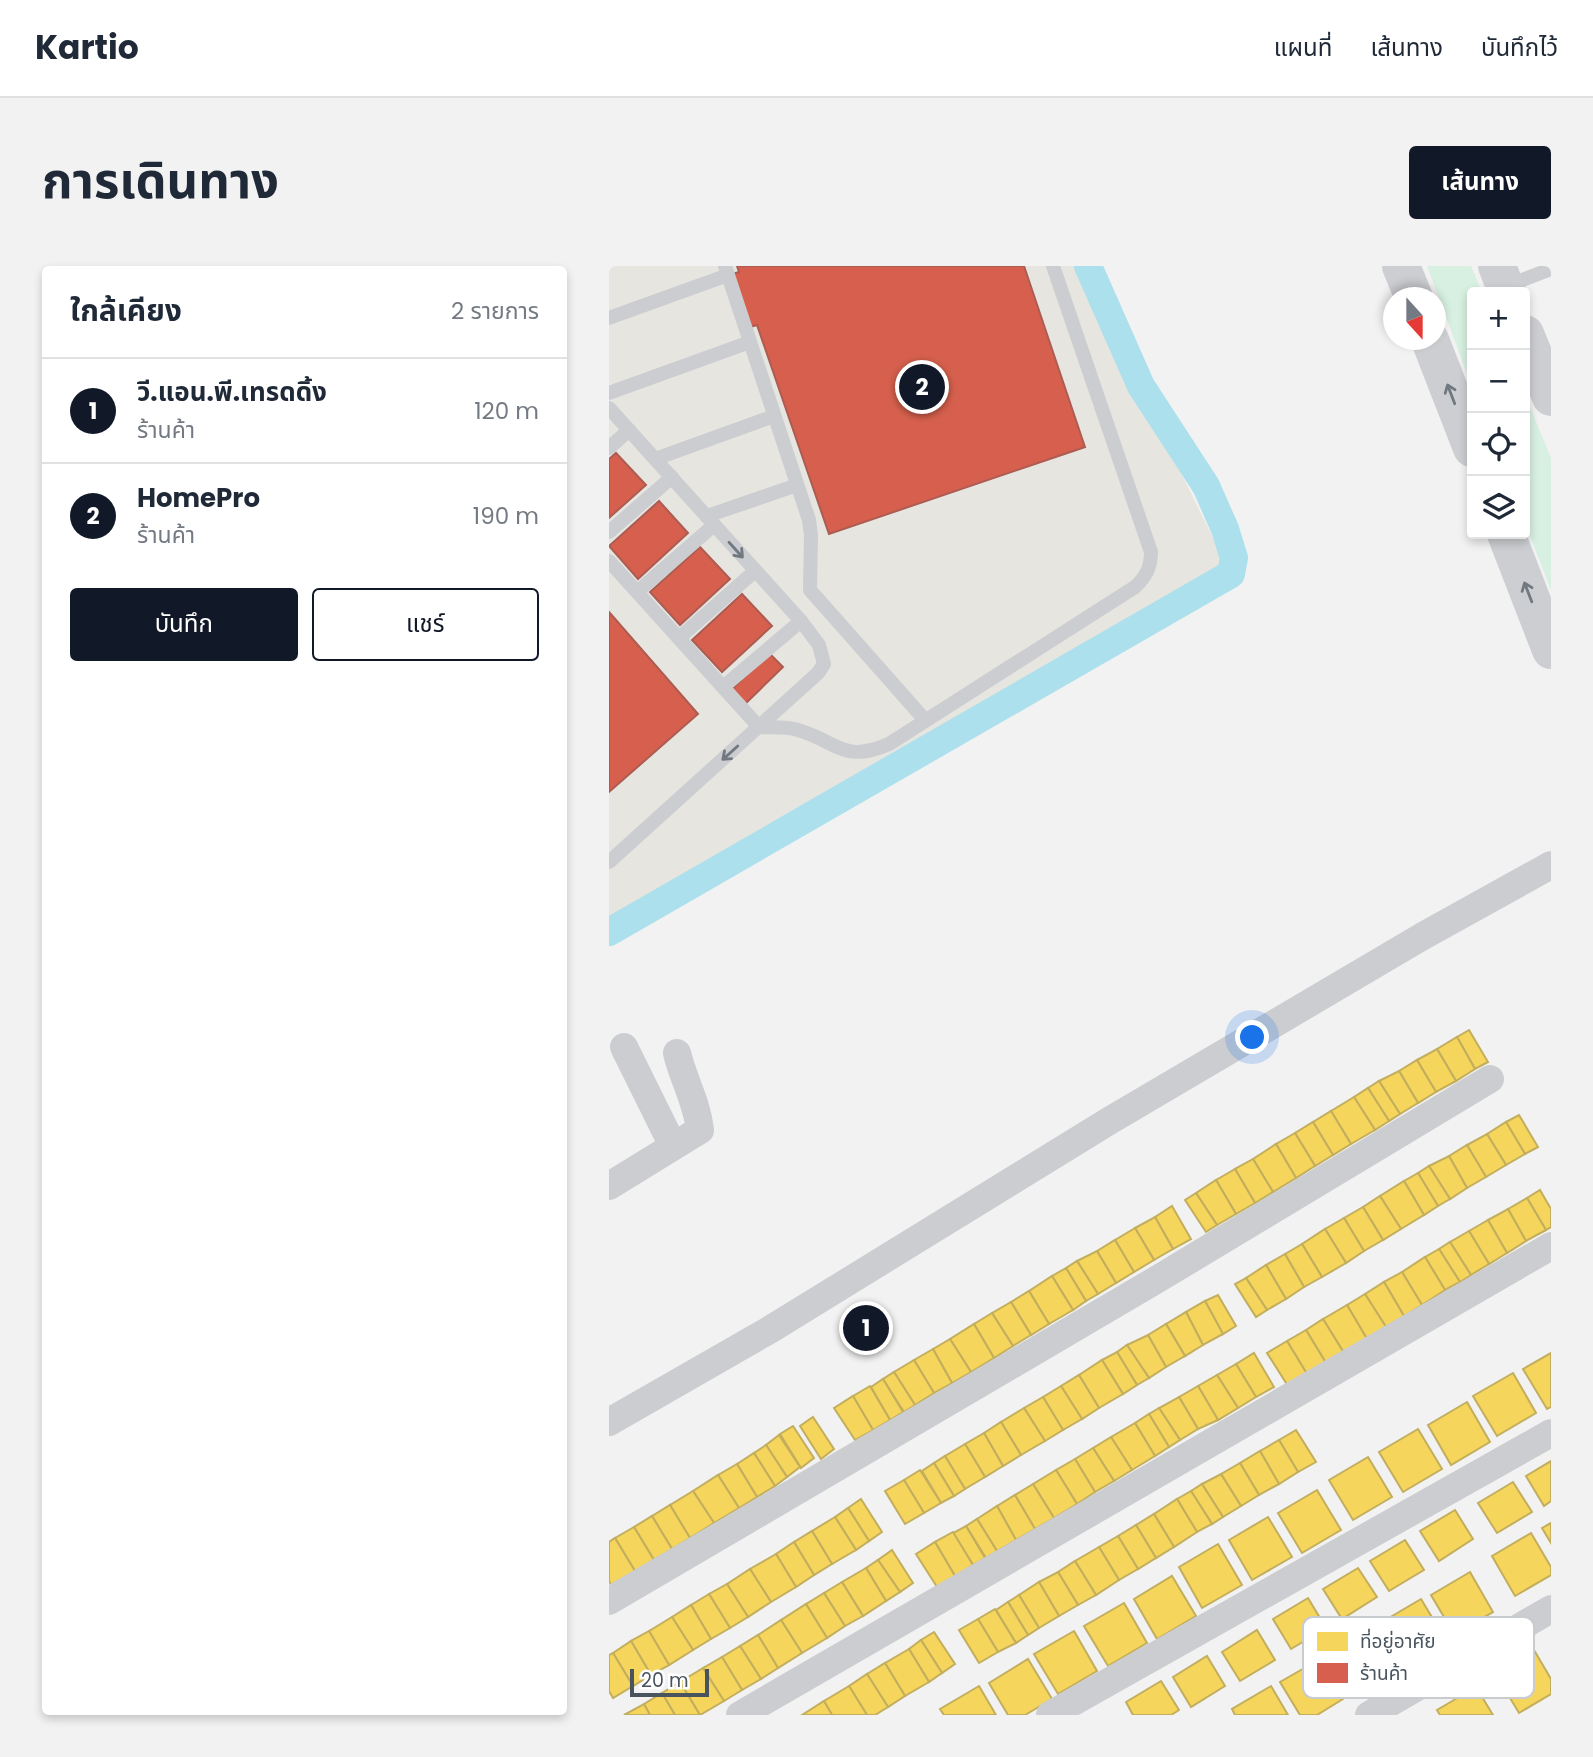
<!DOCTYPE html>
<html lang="th">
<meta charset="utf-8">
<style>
:root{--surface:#fff;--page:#f2f2f3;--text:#1f2937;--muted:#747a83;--line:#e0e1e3;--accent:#111827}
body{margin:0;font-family:Poppins,"Noto Sans Thai",sans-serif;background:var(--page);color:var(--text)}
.controls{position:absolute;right:21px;top:21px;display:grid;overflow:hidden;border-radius:7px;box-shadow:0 4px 10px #0003}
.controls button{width:63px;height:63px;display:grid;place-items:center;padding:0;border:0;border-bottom:2px solid var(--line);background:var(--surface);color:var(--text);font:35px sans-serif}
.compass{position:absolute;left:774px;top:21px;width:63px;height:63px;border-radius:50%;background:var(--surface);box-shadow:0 4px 10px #0003;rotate:159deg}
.scale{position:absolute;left:21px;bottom:18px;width:79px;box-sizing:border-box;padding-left:7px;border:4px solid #49545e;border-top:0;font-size:19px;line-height:24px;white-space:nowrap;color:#49545e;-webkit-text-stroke:5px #fff;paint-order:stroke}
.you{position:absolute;left:644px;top:772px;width:24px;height:24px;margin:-18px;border:5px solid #fff;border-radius:50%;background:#1a73e8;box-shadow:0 0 0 10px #1a73e833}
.badge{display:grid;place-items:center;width:46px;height:46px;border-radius:50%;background:var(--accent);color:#fff;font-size:23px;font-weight:700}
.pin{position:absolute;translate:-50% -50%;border:4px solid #fff;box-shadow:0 2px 7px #0006}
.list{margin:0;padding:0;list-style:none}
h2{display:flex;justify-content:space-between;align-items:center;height:91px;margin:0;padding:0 28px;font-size:30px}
h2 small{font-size:23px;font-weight:400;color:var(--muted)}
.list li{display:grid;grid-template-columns:46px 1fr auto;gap:21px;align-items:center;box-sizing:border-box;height:105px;padding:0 28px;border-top:2px solid var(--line)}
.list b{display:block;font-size:26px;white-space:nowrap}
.list p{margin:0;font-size:23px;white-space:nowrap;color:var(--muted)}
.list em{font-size:23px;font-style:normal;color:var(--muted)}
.actions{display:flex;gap:14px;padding:21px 28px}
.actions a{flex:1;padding:16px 0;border:2px solid var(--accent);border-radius:7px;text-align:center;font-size:24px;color:var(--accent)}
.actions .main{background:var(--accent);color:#fff}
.icon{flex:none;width:38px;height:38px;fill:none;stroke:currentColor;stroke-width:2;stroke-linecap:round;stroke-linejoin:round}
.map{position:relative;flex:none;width:942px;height:1449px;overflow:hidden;border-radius:7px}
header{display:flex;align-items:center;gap:42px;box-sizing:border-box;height:98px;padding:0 35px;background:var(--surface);border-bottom:2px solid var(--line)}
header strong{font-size:33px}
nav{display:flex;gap:38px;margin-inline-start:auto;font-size:24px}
.intro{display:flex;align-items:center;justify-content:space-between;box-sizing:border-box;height:168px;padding:0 42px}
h1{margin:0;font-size:49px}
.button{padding:18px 32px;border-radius:7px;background:var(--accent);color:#fff;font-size:24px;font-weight:700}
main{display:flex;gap:42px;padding:0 42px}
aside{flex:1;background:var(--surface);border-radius:7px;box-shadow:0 4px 10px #0003}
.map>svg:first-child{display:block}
.commercial{fill:#e6e5e0}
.green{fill:#d7f0e1}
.homes{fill:#f6d55c;stroke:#c2ae5d;stroke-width:2}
.shops{fill:#d6604d;stroke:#ac5c52;stroke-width:2}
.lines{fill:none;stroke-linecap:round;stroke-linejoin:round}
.canal{stroke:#ade0ed;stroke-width:28}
.service{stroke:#cbcdd0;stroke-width:14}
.minor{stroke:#cbcdd0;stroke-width:28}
.secondary{stroke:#ccced1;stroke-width:38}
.oneway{stroke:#707980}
.oneway2{stroke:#707880}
.key{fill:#fff;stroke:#c8cccf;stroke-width:2}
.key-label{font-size:19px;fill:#49545e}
</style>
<header>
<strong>Kartio</strong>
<nav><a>แผนที่</a><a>เส้นทาง</a><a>บันทึกไว้</a></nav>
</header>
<div class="intro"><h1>การเดินทาง</h1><a class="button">เส้นทาง</a></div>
<main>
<aside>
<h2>ใกล้เคียง<small>2 รายการ</small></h2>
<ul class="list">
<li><span class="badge">1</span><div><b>วี.แอน.พี.เทรดดิ้ง</b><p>ร้านค้า</p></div><em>120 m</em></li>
<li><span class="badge">2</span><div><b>HomePro</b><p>ร้านค้า</p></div><em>190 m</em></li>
</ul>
<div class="actions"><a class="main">บันทึก</a><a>แชร์</a></div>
</aside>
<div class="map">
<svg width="942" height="1449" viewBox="0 0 942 1449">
<rect width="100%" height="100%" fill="#f2f2f2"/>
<path class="commercial" d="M0,0H481L524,110L617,298L294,505L0,670Z"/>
<g class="green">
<path d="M818,0H862L873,26H863V121Z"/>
<path d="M916,129L942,192V324L916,257Z"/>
</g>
<g class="homes">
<path d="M860,764L879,796L866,803L848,771Z"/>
<path d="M848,771L866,803L847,815L828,783Z"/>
<path d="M828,783L847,815L827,826L808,794Z"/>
<path d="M808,794L827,826L809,837L790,805Z"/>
<path d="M790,805L809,837L791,848L770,815Z"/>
<path d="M770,815L791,848L780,855L759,822Z"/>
<path d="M759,822L780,855L766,864L745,831Z"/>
<path d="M745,831L766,864L742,878L722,845Z"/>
<path d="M722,845L742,878L724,889L704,856Z"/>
<path d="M910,849L929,881L916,888L897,856Z"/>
<path d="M704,856L724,889L706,900L686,867Z"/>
<path d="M897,856L916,888L897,899L878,868Z"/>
<path d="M686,867L706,900L687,912L667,878Z"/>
<path d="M878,868L897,899L877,911L858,879Z"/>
<path d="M667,878L687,912L664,926L644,893Z"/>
<path d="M858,879L877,911L858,922L840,890Z"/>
<path d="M840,890L858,922L841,933L820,900Z"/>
<path d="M644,893L664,926L646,937L626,903Z"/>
<path d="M820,900L841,933L829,940L809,907Z"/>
<path d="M626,903L646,937L627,948L607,914Z"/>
<path d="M809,907L829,940L815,949L795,915Z"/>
<path d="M607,914L627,948L608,959L587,927Z"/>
<path d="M795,915L815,949L792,963L771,930Z"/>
<path d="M931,924L942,943V961L937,964L918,932Z"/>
<path d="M587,927L608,959L597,966L576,934Z"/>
<path d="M771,930L792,963L774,974L754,941Z"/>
<path d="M918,932L937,964L917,975L899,943Z"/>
<path d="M563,940L582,973L564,983L546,951Z"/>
<path d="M754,941L774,974L755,985L735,952Z"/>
<path d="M899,943L917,975L898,987L879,954Z"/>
<path d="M546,951L564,983L545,994L526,962Z"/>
<path d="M735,952L755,985L737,997L716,963Z"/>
<path d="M879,954L898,987L880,998L860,965Z"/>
<path d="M526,962L545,994L525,1006L506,974Z"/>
<path d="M716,963L737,997L713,1011L693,978Z"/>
<path d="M860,965L880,998L862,1009L841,976Z"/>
<path d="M506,974L525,1006L507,1017L488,985Z"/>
<path d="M841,976L862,1009L851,1016L830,983Z"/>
<path d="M693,978L713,1011L695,1021L676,988Z"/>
<path d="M830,983L851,1016L836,1024L816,991Z"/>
<path d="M488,985L507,1017L489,1028L468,995Z"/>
<path d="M676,988L695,1021L677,1033L657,999Z"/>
<path d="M816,991L836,1024L813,1039L793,1006Z"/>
<path d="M468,995L489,1028L477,1035L457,1002Z"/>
<path d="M657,999L677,1033L658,1044L637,1012Z"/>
<path d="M457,1002L477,1035L464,1044L443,1010Z"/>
<path d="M793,1006L813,1039L795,1050L775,1016Z"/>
<path d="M443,1010L464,1044L440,1058L420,1025Z"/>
<path d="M637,1012L658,1044L647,1051L626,1018Z"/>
<path d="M775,1016L795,1050L777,1061L756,1028Z"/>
<path d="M420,1025L440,1058L422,1069L402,1036Z"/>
<path d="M756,1028L777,1061L758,1073L738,1039Z"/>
<path d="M609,1029L627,1060L614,1068L596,1035Z"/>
<path d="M596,1035L614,1068L594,1079L577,1046Z"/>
<path d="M402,1036L422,1069L404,1080L383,1047Z"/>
<path d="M738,1039L758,1073L735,1087L714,1053Z"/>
<path d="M577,1046L594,1079L576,1090L557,1058Z"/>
<path d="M383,1047L404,1080L385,1092L365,1058Z"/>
<path d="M714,1053L735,1087L717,1097L697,1064Z"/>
<path d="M365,1058L385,1092L362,1106L341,1073Z"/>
<path d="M557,1058L576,1090L557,1101L539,1069Z"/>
<path d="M697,1064L717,1097L698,1108L678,1075Z"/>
<path d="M539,1069L557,1101L540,1112L518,1079Z"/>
<path d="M341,1073L362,1106L343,1117L324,1083Z"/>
<path d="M678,1075L698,1108L679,1120L658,1087Z"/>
<path d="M518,1079L540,1112L528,1119L508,1086Z"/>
<path d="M324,1083L343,1117L325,1127L305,1094Z"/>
<path d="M508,1086L528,1119L514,1128L493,1094Z"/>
<path d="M645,1087L665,1121L647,1131L627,1098Z"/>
<path d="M942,1087V1141L938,1143L914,1103Z"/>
<path d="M305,1094L325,1127L306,1139L285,1106Z"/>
<path d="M493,1094L514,1128L490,1142L470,1109Z"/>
<path d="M627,1098L647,1131L629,1142L608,1109Z"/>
<path d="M285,1106L306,1139L295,1146L274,1113Z"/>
<path d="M904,1107L927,1147L888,1170L864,1130Z"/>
<path d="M470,1109L490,1142L473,1153L452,1120Z"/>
<path d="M608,1109L629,1142L609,1154L589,1120Z"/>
<path d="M274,1113L294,1146L281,1154L262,1121Z"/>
<path d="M261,1120L281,1154L264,1164L244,1130Z"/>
<path d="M452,1120L473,1153L454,1164L434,1131Z"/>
<path d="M589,1120L609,1154L589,1163L570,1131Z"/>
<path d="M244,1130L264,1164L246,1174L225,1142Z"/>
<path d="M434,1131L454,1164L436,1175L415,1142Z"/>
<path d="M570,1131L589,1163L571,1174L550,1142Z"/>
<path d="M858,1136L881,1176L842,1199L819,1159Z"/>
<path d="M415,1142L436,1175L412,1189L392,1156Z"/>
<path d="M550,1142L571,1174L560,1181L540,1148Z"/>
<path d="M540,1148L560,1181L546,1190L526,1157Z"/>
<path d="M204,1151L225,1183L212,1193L191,1160Z"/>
<path d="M392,1156L412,1189L394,1200L375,1167Z"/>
<path d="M526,1157L546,1190L523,1204L502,1171Z"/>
<path d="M184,1160L205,1192L192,1202L171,1168Z"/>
<path d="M809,1163L833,1203L794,1226L770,1186Z"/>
<path d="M687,1164L707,1196L689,1206L670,1174Z"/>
<path d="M375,1167L394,1200L376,1211L356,1178Z"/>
<path d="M170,1169L191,1201L178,1211L157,1179Z"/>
<path d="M502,1171L523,1204L505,1215L484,1182Z"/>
<path d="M670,1174L689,1206L670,1218L651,1185Z"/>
<path d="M356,1178L376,1211L356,1223L336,1190Z"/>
<path d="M157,1179L178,1211L166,1220L145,1187Z"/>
<path d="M484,1182L505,1215L486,1226L466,1193Z"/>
<path d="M651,1185L670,1218L650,1229L631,1197Z"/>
<path d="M145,1187L166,1220L148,1231L128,1198Z"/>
<path d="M336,1190L356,1223L345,1230L325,1197Z"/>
<path d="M759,1191L783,1231L744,1254L720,1214Z"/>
<path d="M466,1193L486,1226L468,1238L447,1204Z"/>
<path d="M942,1195V1235L935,1240L917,1210Z"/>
<path d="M325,1197L345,1230L332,1237L313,1205Z"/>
<path d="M631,1197L650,1229L632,1240L612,1208Z"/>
<path d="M128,1198L148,1231L130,1242L109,1209Z"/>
<path d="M311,1204L332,1237L315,1247L295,1214Z"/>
<path d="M447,1204L468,1238L445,1252L424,1218Z"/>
<path d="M612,1208L632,1240L614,1251L593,1218Z"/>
<path d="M109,1209L130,1242L105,1257L84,1225Z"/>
<path d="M295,1214L315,1247L296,1258L276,1225Z"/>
<path d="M904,1216L923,1246L888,1267L869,1237Z"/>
<path d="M424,1218L445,1252L426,1263L406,1229Z"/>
<path d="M593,1218L614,1251L603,1258L582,1225Z"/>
<path d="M708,1224L732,1264L693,1287L669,1247Z"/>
<path d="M84,1225L105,1257L81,1272L61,1239Z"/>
<path d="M582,1225L603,1258L588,1266L568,1233Z"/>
<path d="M406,1229L426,1263L407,1274L388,1240Z"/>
<path d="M252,1233L273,1266L260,1275L239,1242Z"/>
<path d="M568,1233L588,1266L565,1281L545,1248Z"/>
<path d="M61,1239L81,1272L63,1283L43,1250Z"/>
<path d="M388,1240L407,1274L388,1285L368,1253Z"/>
<path d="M239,1242L260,1275L247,1284L226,1251Z"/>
<path d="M846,1244L864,1273L830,1295L811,1265Z"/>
<path d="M545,1248L565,1281L547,1292L527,1259Z"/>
<path d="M43,1250L63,1283L45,1294L25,1261Z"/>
<path d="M226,1251L247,1284L223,1298L203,1265Z"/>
<path d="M659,1251L683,1291L643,1314L620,1274Z"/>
<path d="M368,1253L388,1285L377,1292L357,1260Z"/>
<path d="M942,1257V1277L933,1262Z"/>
<path d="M527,1259L547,1292L529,1303L509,1270Z"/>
<path d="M357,1260L376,1292L364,1299L344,1267Z"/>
<path d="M25,1261L45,1294L26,1305L6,1272Z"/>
<path d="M203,1265L223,1298L205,1309L185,1276Z"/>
<path d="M344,1266L364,1299L346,1310L326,1276Z"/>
<path d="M922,1267L942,1301V1309L906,1330L883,1290Z"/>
<path d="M509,1270L529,1303L510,1314L490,1281Z"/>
<path d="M6,1272L26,1305L3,1320L0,1315V1276Z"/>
<path d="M796,1274L815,1304L780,1325L761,1295Z"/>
<path d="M185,1276L205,1309L187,1321L167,1288Z"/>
<path d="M326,1276L346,1310L328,1321L307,1288Z"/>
<path d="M609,1278L633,1319L593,1342L570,1301Z"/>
<path d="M490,1281L510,1314L487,1329L466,1295Z"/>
<path d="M283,1284L304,1317L291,1326L269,1294Z"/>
<path d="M167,1288L187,1321L162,1336L141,1303Z"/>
<path d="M269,1294L291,1326L277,1335L257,1302Z"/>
<path d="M466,1295L487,1329L469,1339L449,1306Z"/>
<path d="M257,1302L277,1335L254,1350L233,1316Z"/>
<path d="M749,1302L768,1331L733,1353L714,1323Z"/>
<path d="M141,1303L162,1336L139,1351L118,1318Z"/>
<path d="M449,1306L469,1339L450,1350L430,1316Z"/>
<path d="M861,1306L884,1346L845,1368L822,1329Z"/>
<path d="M563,1310L587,1350L548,1373L525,1333Z"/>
<path d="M233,1316L254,1350L236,1360L215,1327Z"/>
<path d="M430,1316L450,1350L430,1362L410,1329Z"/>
<path d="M118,1318L139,1351L121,1362L100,1328Z"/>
<path d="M215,1327L236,1360L218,1372L197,1338Z"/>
<path d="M100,1328L121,1362L102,1373L82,1339Z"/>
<path d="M410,1329L430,1362L419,1369L399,1336Z"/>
<path d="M699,1332L717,1362L682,1383L664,1353Z"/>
<path d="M812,1333L836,1373L797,1395L773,1356Z"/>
<path d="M399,1336L419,1369L407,1377L387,1344Z"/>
<path d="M515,1337L538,1377L499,1400L475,1360Z"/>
<path d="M197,1338L218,1372L193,1387L172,1354Z"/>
<path d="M82,1339L102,1373L84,1384L63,1351Z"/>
<path d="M386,1343L407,1377L389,1386L369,1353Z"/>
<path d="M63,1351L84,1384L60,1399L40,1365Z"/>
<path d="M369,1353L389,1386L370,1397L350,1364Z"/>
<path d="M172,1354L193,1387L169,1402L149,1369Z"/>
<path d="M648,1364L666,1394L631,1415L613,1386Z"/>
<path d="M40,1365L60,1399L42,1409L22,1375Z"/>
<path d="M465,1365L488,1405L449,1428L425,1388Z"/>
<path d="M325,1366L346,1398L333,1407L312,1374Z"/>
<path d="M149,1369L169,1402L152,1413L131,1380Z"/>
<path d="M312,1374L333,1407L320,1416L300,1383Z"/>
<path d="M22,1375L42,1409L24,1420L4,1387Z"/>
<path d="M131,1380L152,1413L133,1424L113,1391Z"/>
<path d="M300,1383L320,1416L296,1430L276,1397Z"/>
<path d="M925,1384L942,1413V1428L910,1447L886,1407Z"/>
<path d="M4,1387L24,1420L4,1432L0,1425V1389Z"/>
<path d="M598,1390L616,1420L582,1441L564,1411Z"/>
<path d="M113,1391L133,1424L115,1435L94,1402Z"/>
<path d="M419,1393L443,1433L416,1449H399L380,1417Z"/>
<path d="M711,1393L734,1433L708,1449H691L671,1416Z"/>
<path d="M276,1397L296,1430L279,1441L258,1408Z"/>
<path d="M94,1402L115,1435L91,1449L71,1416Z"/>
<path d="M258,1408L279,1441L266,1449H258L240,1420Z"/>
<path d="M552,1415L570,1444L562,1449H524L517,1436Z"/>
<path d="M71,1416L91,1449H66L53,1427Z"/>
<path d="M240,1420L258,1449H223L215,1435Z"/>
<path d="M370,1420L387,1449H335L331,1443Z"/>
<path d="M662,1420L679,1449H626L623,1443Z"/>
<path d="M867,1421L884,1449H831L828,1444Z"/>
<path d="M53,1427L66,1449H41L35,1438Z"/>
<path d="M215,1435L223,1449H193Z"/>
<path d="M35,1438L41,1449H15Z"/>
</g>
<g class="shops">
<path d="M128,0H415L476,181L220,268L148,59L138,62L120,9L130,6Z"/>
<path d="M7,187L37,219L0,252V193Z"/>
<path d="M50,235L79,267L29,313L0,280Z"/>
<path d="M91,281L121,313L71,359L41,326Z"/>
<path d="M133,328L163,360L113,406L83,374Z"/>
<path d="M0,346L89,448L0,526Z"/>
<path d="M160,387L174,401L134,440L120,426Z"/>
</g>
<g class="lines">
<path class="canal" d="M0,666L622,308L625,292L616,263L597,220L532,120L479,0"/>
<g class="service">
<path d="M116,0L200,254L202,269L201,324L316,454"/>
<path d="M897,20L942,3"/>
<path d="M0,52L119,9"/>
<path d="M0,127L141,76"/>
<path d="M0,142L192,355L210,379L215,398L209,407L0,596"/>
<path d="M0,182L20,164"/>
<path d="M46,193L165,150"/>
<path d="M98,250L188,219"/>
<path d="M0,266L63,211"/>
<path d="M0,295L150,461C162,462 177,460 189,464C228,475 234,498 280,478L526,321C537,311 542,301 542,286L444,0"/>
<path d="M28,326L105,259"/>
<path d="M70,372L146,305"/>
<path d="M114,421L192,355"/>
</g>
<g class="minor">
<path d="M15,781L64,880"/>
<path d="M0,920L91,864C88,836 74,813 68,787"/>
<path d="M0,1156L162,1063L500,855L814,670L942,599"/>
<path d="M0,1335L547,1014L881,813"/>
<path d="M131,1449L942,980"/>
<path d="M441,1449L942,1167"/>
<path d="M760,1449L942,1343"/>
</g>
<g class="secondary">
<path d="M792,0L805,32"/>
<path d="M888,0L898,26"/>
<path d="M916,68L942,131"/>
<path d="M821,74L863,182"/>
<path d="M897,268L942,384"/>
</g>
</g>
<defs><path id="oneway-shaft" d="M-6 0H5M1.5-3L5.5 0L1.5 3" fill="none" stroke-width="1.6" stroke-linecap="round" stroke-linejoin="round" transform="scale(1.75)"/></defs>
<g class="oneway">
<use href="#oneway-shaft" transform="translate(842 128) rotate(-111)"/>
<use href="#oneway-shaft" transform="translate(919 326) rotate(-111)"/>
</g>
<g class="oneway2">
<use href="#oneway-shaft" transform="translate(127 284) rotate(48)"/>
<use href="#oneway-shaft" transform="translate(121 487) rotate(138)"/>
</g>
<rect x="694" y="1351" width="231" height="81" rx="10" class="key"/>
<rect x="708" y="1366" width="31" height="19" fill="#f6d55c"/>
<rect x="708" y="1397" width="31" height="20" fill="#d6604d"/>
<g class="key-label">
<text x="751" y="1382">ที่อยู่อาศัย</text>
<text x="751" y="1414">ร้านค้า</text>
</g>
</svg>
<div class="controls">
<button>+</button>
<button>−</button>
<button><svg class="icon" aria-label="locate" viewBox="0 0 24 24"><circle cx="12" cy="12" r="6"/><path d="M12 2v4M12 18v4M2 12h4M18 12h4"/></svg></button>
<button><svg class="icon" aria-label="layers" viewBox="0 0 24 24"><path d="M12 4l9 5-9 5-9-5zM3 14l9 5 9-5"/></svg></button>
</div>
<svg class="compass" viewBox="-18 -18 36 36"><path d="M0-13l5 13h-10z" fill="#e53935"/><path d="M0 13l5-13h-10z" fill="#747a83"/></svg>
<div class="scale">20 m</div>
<div class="you"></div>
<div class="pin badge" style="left:257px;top:1062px">1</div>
<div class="pin badge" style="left:313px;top:121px">2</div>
</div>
</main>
